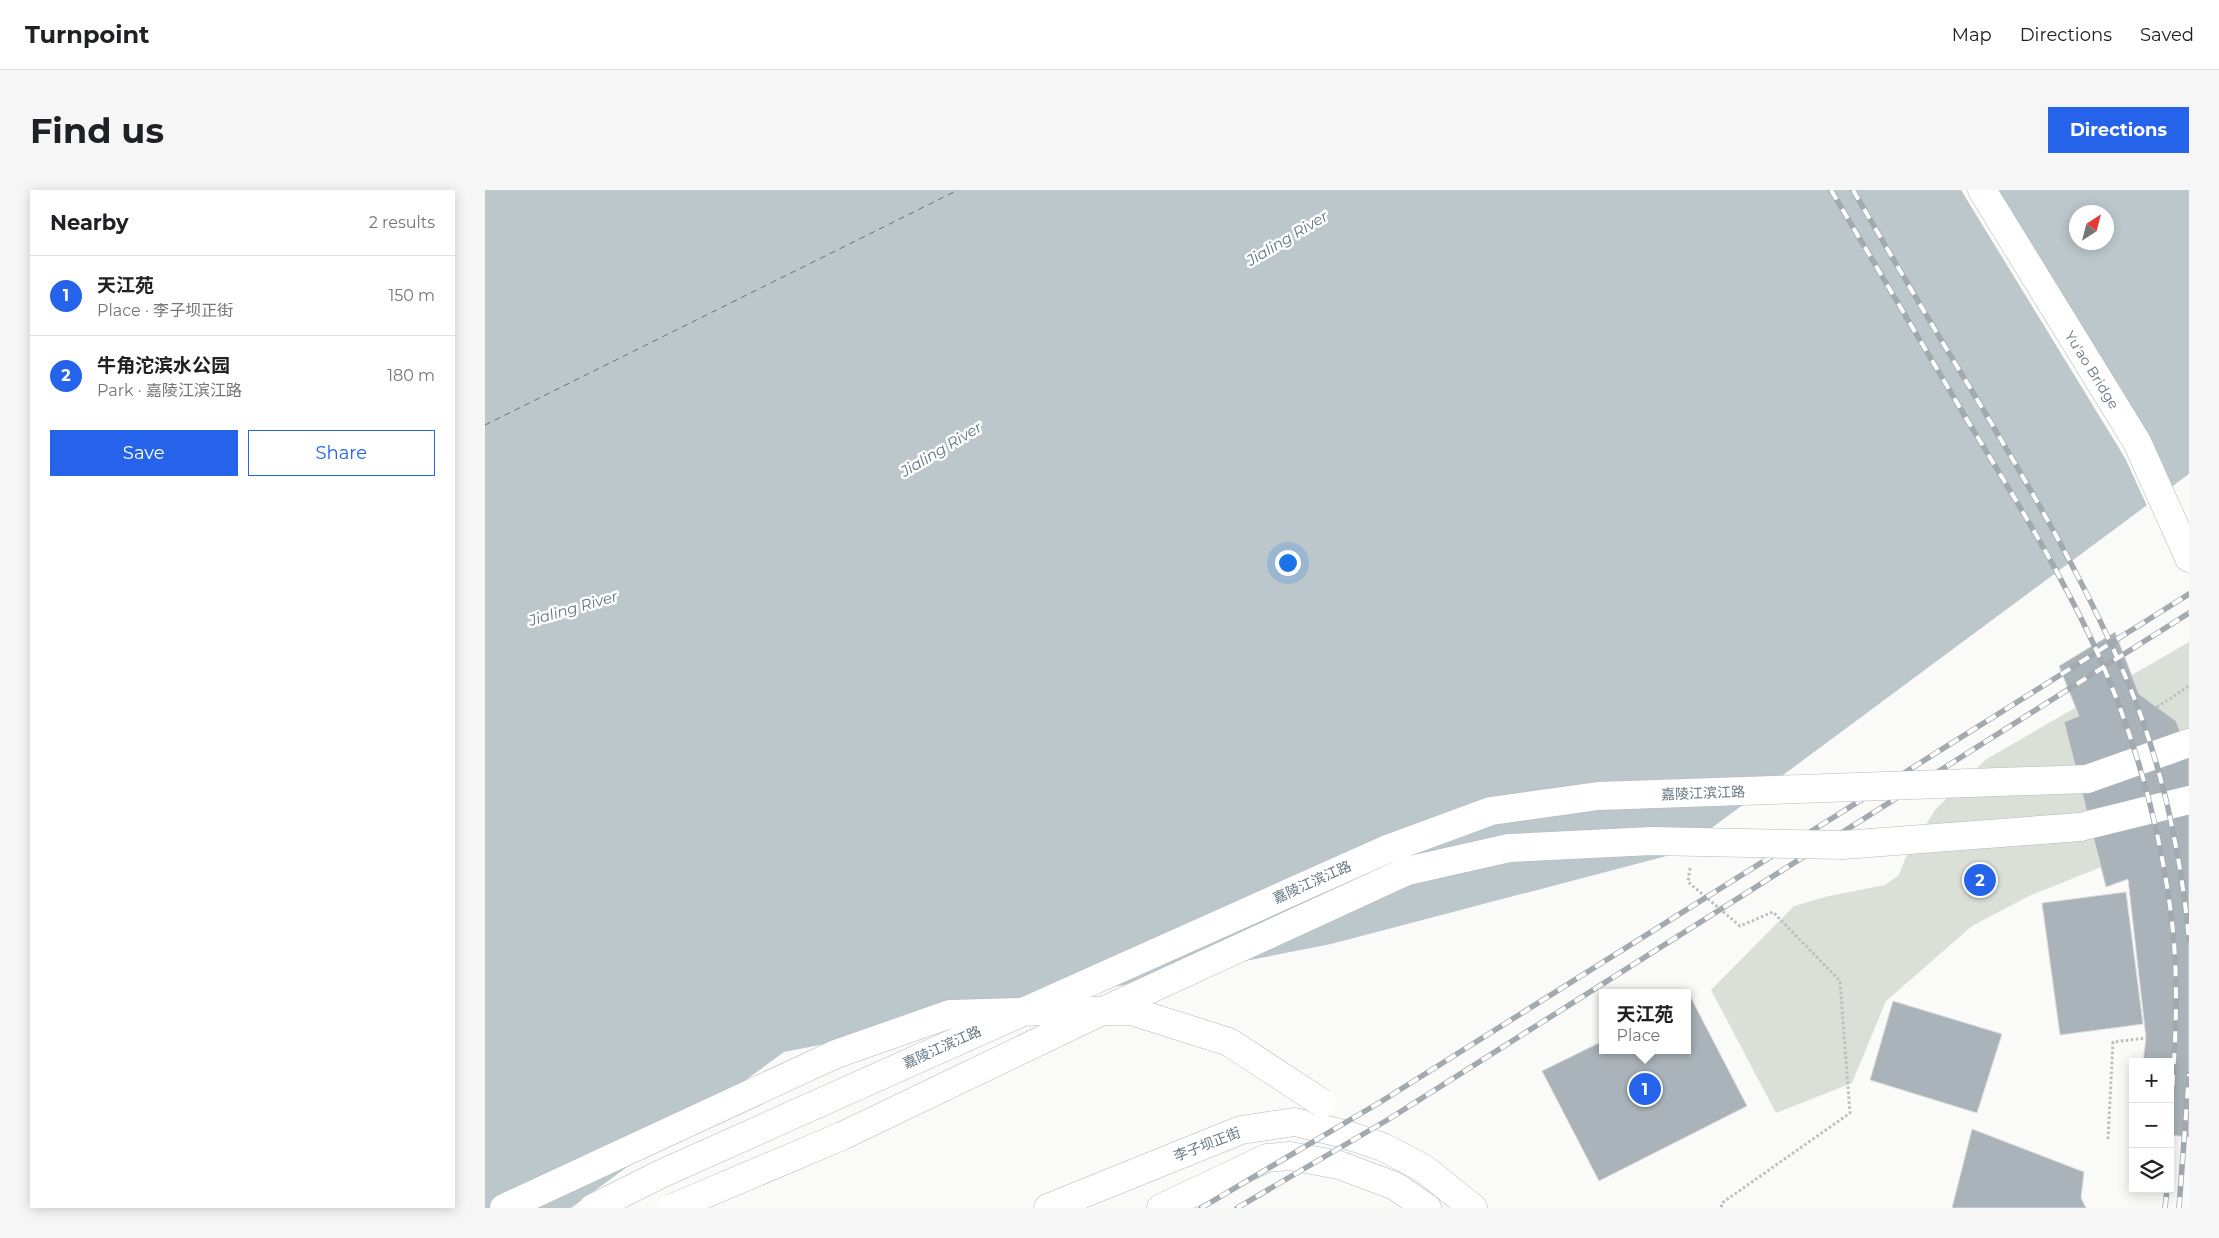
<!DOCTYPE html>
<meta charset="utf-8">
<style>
:root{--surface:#fff;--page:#f6f6f6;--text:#202124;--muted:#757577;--line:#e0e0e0;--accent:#2563eb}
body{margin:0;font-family:Montserrat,"Noto Sans SC",sans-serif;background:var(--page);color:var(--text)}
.controls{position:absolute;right:15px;bottom:15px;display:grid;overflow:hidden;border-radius:0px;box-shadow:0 2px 12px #0003}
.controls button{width:45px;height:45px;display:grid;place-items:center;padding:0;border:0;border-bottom:1px solid var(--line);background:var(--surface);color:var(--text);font:25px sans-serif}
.compass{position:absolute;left:1584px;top:15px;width:45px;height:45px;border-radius:50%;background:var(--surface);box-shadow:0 2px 12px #0003;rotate:36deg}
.you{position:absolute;left:802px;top:372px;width:18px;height:18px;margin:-12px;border:4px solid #fff;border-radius:50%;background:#1a73e8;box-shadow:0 0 0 8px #1a73e833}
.badge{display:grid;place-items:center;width:32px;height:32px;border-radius:50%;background:var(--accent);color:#fff;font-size:16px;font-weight:700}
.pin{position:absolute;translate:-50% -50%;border:2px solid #fff;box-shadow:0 1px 5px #0006}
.popup{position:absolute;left:1114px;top:799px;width:92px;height:65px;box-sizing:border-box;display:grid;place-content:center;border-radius:0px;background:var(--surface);filter:drop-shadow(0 1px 4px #0005);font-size:16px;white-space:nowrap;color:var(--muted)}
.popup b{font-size:19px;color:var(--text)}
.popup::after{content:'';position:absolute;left:50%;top:100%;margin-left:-10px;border:10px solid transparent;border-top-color:var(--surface)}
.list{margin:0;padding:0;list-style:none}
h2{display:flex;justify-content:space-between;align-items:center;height:65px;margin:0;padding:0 20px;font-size:21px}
h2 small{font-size:16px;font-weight:400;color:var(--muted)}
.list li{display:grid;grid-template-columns:32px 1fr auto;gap:15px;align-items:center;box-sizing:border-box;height:80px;padding:0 20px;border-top:1px solid var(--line)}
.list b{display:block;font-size:19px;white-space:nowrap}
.list p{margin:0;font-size:16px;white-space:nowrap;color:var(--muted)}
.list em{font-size:16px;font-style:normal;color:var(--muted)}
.actions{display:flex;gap:10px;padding:15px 20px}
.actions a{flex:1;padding:11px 0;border:1px solid var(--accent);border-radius:0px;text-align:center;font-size:18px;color:var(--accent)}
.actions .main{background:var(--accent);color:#fff}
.icon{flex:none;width:28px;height:28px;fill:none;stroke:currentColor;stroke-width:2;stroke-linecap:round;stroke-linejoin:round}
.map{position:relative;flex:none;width:1704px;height:1018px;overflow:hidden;border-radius:0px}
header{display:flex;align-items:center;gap:30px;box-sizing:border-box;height:70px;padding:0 25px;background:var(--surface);border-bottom:1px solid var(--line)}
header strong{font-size:24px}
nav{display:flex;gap:28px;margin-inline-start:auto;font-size:18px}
.intro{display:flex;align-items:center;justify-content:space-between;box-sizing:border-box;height:120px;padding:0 30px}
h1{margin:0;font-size:35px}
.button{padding:12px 22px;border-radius:0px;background:var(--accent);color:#fff;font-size:18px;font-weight:700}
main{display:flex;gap:30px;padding:0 30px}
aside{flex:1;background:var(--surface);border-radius:0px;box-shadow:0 2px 12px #0003}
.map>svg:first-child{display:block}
.green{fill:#dadfd7}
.water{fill:#bbc7cb;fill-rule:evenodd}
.pier{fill:#fafaf8}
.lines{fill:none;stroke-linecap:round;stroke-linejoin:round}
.ferry{stroke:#60757c;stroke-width:1;stroke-dasharray:6 5;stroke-linecap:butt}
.building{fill:#aab3b9;stroke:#dcdcda}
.secondary-casing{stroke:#b3babf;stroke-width:29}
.primary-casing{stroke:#b5babe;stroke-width:29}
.path{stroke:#bbbfc2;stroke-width:3;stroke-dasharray:2.5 2.5;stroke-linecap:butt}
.secondary{stroke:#fff;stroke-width:28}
.primary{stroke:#fff;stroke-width:28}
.rail-casing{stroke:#a2aab0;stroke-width:5.5}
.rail{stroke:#fff;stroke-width:4;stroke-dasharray:11;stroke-linecap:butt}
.secondary-bridge-casing{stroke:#b3babf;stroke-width:29;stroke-linecap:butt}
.primary-bridge-casing{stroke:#b5babe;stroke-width:29;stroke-linecap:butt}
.secondary-bridge{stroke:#fff;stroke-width:28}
.primary-bridge{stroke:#fff;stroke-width:28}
.labels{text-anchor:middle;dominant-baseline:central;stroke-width:5;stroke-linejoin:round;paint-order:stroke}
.street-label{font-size:14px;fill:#657683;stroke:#fff}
.water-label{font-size:15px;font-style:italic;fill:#60757c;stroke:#fff}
</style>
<header>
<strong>Turnpoint</strong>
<nav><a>Map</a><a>Directions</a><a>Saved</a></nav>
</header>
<div class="intro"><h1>Find us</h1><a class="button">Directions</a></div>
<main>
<aside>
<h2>Nearby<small>2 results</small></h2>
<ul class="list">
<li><span class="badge">1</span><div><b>天江苑</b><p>Place · 李子坝正街</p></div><em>150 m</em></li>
<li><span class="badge">2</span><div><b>牛角沱滨水公园</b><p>Park · 嘉陵江滨江路</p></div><em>180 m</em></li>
</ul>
<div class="actions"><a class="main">Save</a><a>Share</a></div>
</aside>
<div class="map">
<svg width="1704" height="1018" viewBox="0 0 1704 1018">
<rect width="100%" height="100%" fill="#fafaf8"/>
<path class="green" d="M1704,452V642L1544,706L1487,736L1401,811L1367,893L1291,923L1226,800L1309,716L1344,706L1400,695L1414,685L1420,669L1450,620L1500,570Z"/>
<path class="water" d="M0,0H1704V284L1193,663L846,754L299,862L86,1018H0ZM1592,22H1622V52H1592Z"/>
<path class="pier" d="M1476,0H1513L1688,299L1663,318L1640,268Z"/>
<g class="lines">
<path class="ferry" d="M0,235L473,0"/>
</g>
<g class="building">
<path d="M1630,442L1654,504L1691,531L1704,564V947L1685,945V872H1658L1661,848L1643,689L1621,697L1579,532L1594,526L1574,476Z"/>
<path d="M1641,702L1658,834L1575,845L1557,713Z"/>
<path d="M1205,806L1262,916L1114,991L1057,881L1118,851V860H1202V808Z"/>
<path d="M1408,811L1517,844L1492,923L1385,890Z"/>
<path d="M1487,939L1599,982L1596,1008L1601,1018H1467Z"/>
</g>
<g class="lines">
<g class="secondary-casing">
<g id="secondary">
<path d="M19,1018L351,864"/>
<path d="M563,1018L756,940L810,932L859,944L898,957L938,978L988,1018"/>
<path d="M676,1018L782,968L805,966L854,975L910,996L942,1018"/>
</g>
</g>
<g class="primary-casing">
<g id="primary">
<path d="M1497,0L1652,252L1704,368"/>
<path d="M1602,589L1704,553"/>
<path d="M1595,637L1704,610"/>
</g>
</g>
<g class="path">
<path d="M1672,517L1704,496"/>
<path d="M1205,678L1203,692L1255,736L1288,722L1355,791L1365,923L1237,1013L1236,1018"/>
<path d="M1623,949L1628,852L1661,848"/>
</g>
<use href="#secondary" class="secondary"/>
<use href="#primary" class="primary"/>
<g class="rail-casing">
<g id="rail">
<path d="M1346,0C1392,78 1438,155 1484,233C1528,305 1573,378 1609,455C1648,541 1674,631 1686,724C1695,793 1690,863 1685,933"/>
<path d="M1368,0C1407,67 1446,134 1487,201C1544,296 1601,392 1644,495C1677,575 1696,664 1704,750"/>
<path d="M716,1018L897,911L1704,404"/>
<path d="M752,1018L904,929L1704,423"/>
<path d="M1680,1018L1682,999"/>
<path d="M1694,1018L1704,884"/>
</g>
</g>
<use href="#rail" class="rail"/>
<g class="secondary-bridge-casing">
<path id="secondary-bridge" d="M351,864L465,824L567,821H646L744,852L837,913"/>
</g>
<g class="primary-bridge-casing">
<g id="primary-bridge">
<path d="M108,1018L178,983L900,660L1006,621L1113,606L1602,589"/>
<path d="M187,1018L357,946L611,824L922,681L1024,658L1167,651L1358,655L1595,637"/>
</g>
</g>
<use href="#secondary-bridge" class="secondary-bridge"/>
<use href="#primary-bridge" class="primary-bridge"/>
</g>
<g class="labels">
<g class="street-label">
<text transform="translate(1607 180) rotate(58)">Yu'ao Bridge</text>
<text transform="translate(1218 603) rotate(-2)">嘉陵江滨江路</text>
<text transform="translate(827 692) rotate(-24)">嘉陵江滨江路</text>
<text transform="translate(457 857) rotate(-24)">嘉陵江滨江路</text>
<text transform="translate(722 954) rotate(-21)">李子坝正街</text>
</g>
<g class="water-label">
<text transform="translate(802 48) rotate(-31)">Jialing River</text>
<text transform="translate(456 259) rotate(-31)">Jialing River</text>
<text transform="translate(88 418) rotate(-16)">Jialing River</text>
</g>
</g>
</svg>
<div class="controls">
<button>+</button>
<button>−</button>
<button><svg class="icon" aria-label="layers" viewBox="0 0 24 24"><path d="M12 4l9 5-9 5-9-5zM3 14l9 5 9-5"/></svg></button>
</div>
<svg class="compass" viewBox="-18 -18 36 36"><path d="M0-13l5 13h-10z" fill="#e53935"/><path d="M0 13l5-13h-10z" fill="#757577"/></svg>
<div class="you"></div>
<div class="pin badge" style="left:1160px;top:899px">1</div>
<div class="popup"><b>天江苑</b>Place</div>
<div class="pin badge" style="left:1495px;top:690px">2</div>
</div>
</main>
